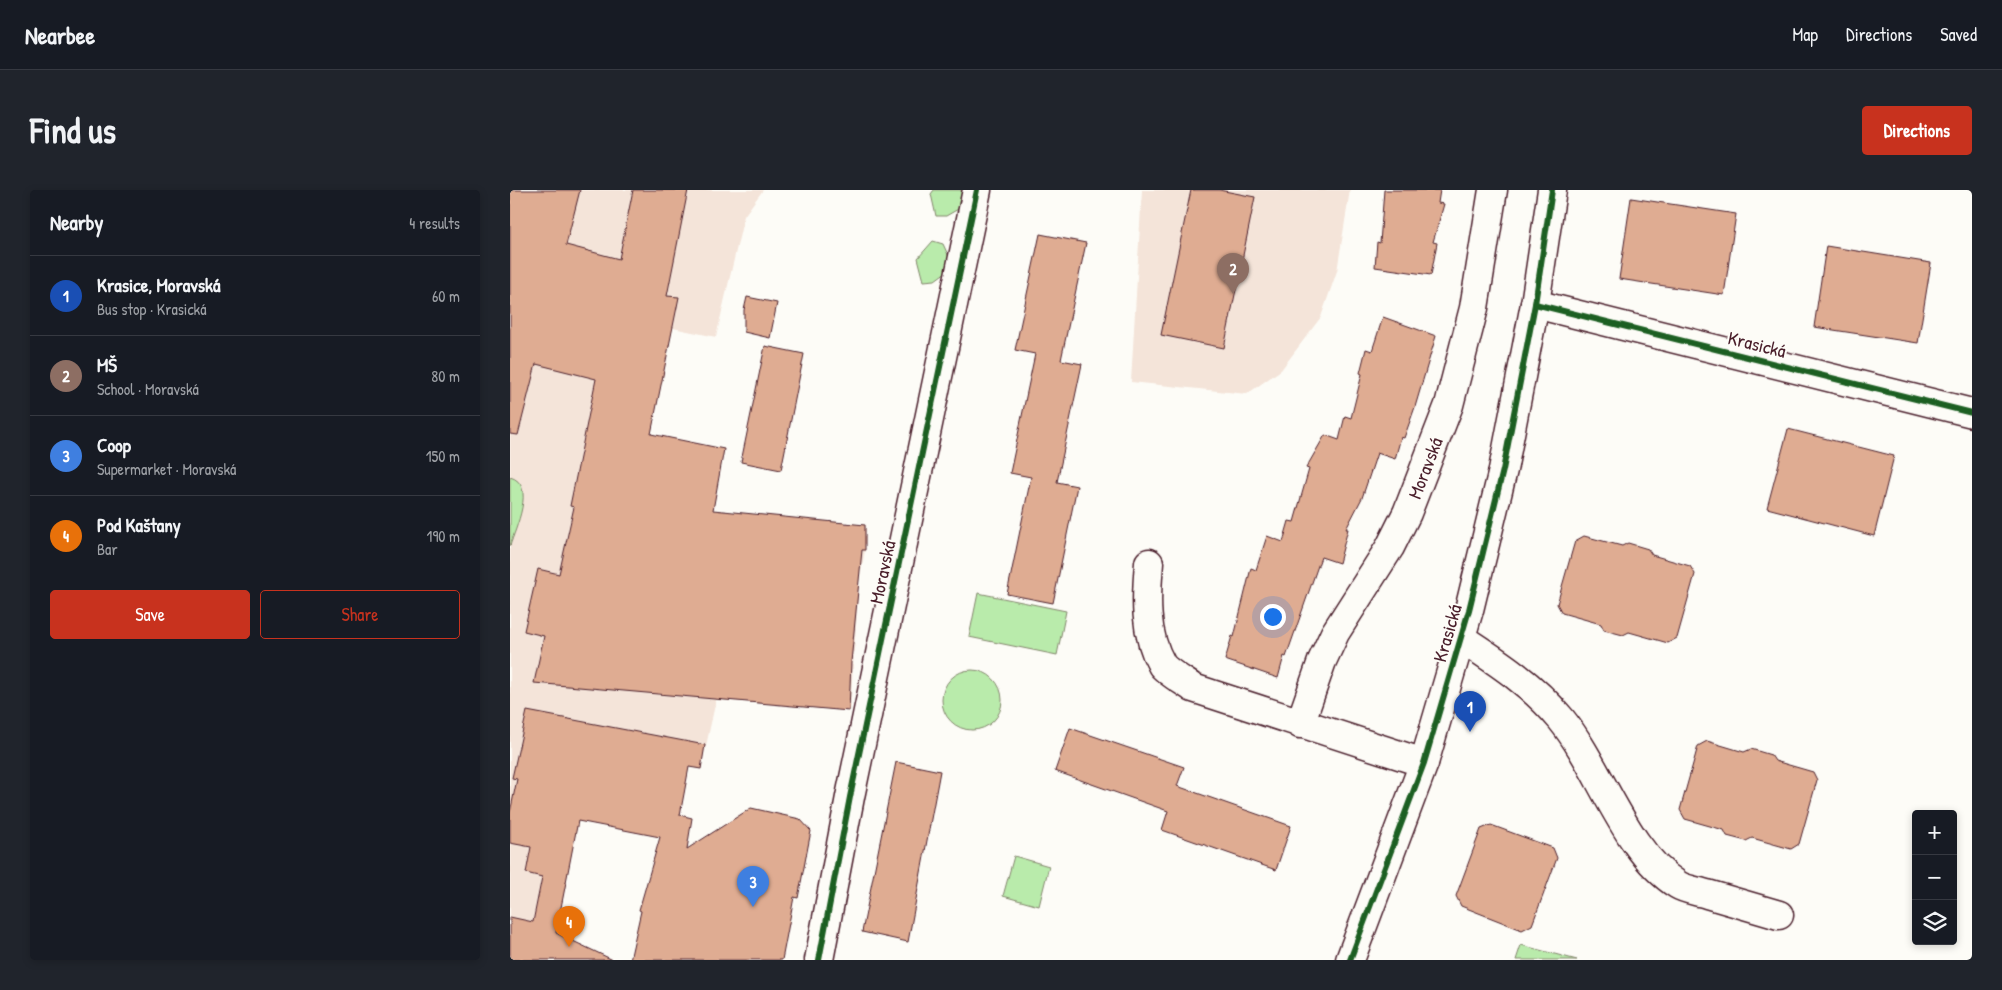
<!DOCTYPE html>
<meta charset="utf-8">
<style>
:root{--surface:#171b24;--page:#20242c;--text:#f1f3f6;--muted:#9ea1a6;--line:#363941;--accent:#c8321e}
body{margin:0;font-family:"Patrick Hand",sans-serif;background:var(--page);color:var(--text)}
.controls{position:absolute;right:15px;bottom:15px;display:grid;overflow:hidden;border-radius:5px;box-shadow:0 2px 8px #0003}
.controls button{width:45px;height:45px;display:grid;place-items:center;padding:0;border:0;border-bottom:1px solid var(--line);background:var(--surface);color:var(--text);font:25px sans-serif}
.you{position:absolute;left:762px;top:426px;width:18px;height:18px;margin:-12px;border:4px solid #fff;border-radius:50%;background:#1a73e8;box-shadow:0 0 0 8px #1a73e833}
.badge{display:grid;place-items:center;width:32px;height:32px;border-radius:50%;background:var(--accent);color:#fff;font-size:16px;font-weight:700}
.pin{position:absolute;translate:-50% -41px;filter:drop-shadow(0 1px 2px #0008)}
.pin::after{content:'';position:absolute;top:26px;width:18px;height:15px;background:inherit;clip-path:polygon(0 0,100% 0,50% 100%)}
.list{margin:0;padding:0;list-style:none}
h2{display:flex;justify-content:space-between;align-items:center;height:65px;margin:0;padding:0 20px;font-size:21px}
h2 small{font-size:16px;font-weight:400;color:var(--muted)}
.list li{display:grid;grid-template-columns:32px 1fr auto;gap:15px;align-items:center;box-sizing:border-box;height:80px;padding:0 20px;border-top:1px solid var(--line)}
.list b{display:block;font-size:19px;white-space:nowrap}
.list p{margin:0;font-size:16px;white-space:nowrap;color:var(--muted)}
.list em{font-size:16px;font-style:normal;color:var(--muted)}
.actions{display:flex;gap:10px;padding:15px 20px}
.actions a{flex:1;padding:11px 0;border:1px solid var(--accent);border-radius:5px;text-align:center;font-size:18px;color:var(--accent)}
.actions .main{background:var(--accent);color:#fff}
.icon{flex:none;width:28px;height:28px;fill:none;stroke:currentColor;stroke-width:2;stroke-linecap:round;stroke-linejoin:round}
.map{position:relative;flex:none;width:1462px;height:770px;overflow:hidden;border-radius:5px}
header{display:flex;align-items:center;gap:30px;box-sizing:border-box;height:70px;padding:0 25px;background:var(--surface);border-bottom:1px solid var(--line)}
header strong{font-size:24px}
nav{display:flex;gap:28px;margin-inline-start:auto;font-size:18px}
.intro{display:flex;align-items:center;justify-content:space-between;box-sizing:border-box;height:120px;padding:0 30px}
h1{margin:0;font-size:35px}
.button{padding:12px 22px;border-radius:5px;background:var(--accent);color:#fff;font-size:18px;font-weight:700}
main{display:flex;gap:30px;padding:0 30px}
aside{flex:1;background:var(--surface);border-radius:5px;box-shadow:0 2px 8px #0003}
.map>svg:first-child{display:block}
.built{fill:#f4e4d9}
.green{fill:#b9ebab;stroke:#82856b}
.building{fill:#dfac92;stroke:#4a1f2b}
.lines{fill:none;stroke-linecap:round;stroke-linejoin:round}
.minor-casing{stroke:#4a1f2b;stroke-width:31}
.tertiary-casing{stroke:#4a1f2b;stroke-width:31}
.minor{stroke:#fdfcf7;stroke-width:28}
.tertiary{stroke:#fdfcf7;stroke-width:28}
.cycleway-casing{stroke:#fdfcf7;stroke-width:9}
.cycleway{stroke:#1b5e20;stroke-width:6}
.labels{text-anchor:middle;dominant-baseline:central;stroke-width:4;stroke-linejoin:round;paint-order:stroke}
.street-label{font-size:19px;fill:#4a1f2b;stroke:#fdfcf7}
</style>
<header>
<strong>Nearbee</strong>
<nav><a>Map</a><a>Directions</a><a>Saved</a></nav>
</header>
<div class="intro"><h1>Find us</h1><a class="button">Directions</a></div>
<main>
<aside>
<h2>Nearby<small>4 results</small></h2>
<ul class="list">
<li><span class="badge" style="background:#1a4fb4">1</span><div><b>Krasice, Moravská</b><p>Bus stop · Krasická</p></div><em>60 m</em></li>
<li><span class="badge" style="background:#8d6e63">2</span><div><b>MŠ</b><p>School · Moravská</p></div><em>80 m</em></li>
<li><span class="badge" style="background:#3f7fe0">3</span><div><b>Coop</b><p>Supermarket · Moravská</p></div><em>150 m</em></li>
<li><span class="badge" style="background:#e8710a">4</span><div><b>Pod Kaštany</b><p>Bar</p></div><em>190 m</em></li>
</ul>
<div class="actions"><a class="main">Save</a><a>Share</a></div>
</aside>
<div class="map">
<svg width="1462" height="770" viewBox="0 0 1462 770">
<rect width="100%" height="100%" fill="#fdfcf7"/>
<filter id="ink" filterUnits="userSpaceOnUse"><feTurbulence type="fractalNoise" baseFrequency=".02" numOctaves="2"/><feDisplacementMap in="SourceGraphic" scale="10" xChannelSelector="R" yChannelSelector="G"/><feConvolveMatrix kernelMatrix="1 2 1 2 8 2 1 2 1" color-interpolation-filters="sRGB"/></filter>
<g filter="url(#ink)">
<g class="built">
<path d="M0,0H253L234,26L206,147L163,138L127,313L356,335L355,361L349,392L340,521L206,510L191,579L92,561L69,626L41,770H0Z"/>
<path d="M632,0H840L827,81L811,127L771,180L737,204L621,192Z"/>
</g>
<g class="green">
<path d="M424,0H451L453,4L450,18L436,26H426L421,4Z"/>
<path d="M423,51L433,54L439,67L436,82L425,90L414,91L408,68Z"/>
<path d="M0,287C27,294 5,339 0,356Z"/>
<path d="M468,403L556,421L547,465L459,447Z"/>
<circle cx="462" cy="510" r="30"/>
<path d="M504,666L539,676L529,716L493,706Z"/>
<path d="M1011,755L1067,770H1006Z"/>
</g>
<g class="building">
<path d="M0,0H70L56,55L109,69L123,0H178L157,106L169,107L141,244L214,259L203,320L355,335V360H352L341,472L339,521L24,493L34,446L14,441L28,379L49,384L64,317L60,316L86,189L26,174L8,245L0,244Z"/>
<path d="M681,0H709L745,7L714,158L651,145Z"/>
<path d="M874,0H930L928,13L934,14L923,52L927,53L921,85L865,77L867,52L870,53Z"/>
<path d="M1121,8L1226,24L1214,105L1109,89Z"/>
<path d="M530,44L576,53L551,170L572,174L547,292L567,296L543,413L497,404L521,287L500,283L525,164L505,160Z"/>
<path d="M1316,56L1421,73L1408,153L1304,137Z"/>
<path d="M237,107L267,113L260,148L234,142V120Z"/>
<path d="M873,127L926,146L905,217L894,248L891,247L885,269L867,263L852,308L836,339H838L829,373L811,367L776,467L774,466L768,488L715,470L722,446L724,447L741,378L746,380L757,346L773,352L779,331L784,332L799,279L796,278L815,245L829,250L835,226L841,228L852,184L850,183L856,159L862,161Z"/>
<path d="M255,156L294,164L271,280L231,272Z"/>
<path d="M1278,239L1384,266L1364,346L1257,318Z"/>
<path d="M1074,346L1112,356L1118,353L1138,359L1142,365L1180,376L1185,384L1167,448L1158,453L1119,442L1113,445L1094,440L1091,434L1052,423L1047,414L1065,351Z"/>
<path d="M17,521L195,555L191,579L179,577L170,625L182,628L177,659L241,618L290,629L301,641L288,708L284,707L272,770H120L131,721L129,720L150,647L68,631L46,743L103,770H0V727L23,732L32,687L16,683L21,657L0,653V623L7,589L2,588Z"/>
<path d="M560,538L674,577L667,596L781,636L766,680L652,640L658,621L545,581Z"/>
<path d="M1197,551L1234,562L1241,559L1261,565L1265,571L1303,582L1307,590L1289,654L1281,659L1242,648L1236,651L1217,646L1214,640L1175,629L1170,620L1188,556Z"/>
<path d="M386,572L430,581L398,752L352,742Z"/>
<path d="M981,635L1043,658L1047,668L1022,735L1012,740L951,716L946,706L971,639Z"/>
</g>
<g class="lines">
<g class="minor-casing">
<g id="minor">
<path d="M1025,114L1462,223"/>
<path d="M639,373C636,407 634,444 652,475C657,482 675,492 683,498L914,573"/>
<path d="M951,448C988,472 1023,495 1051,529C1091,578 1114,661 1168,695C1176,700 1188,701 1197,704C1221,711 1245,718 1269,725"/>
<path d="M790,534L812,471L825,443L880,357L897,323L939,215L964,118L983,0"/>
<path d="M309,770L340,607L467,0"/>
</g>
</g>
<g class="tertiary-casing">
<path id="tertiary" d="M840,770L914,573L959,420L993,280L1025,114L1042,0"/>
</g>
<use href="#minor" class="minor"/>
<use href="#tertiary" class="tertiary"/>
<g class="cycleway-casing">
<g id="cycleway">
<path d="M1025,114L1462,223"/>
<path d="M309,770L340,607L467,0"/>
<path d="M840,770L914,573L959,420L993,280L1025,114L1042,0"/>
</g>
</g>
<use href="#cycleway" class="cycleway"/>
</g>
</g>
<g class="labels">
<g class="street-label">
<text transform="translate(1247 154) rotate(14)">Krasická</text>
<text transform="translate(915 278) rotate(-69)">Moravská</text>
<text transform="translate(372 382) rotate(-78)">Moravská</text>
<text transform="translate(937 443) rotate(-74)">Krasická</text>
</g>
</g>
</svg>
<div class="controls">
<button>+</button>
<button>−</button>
<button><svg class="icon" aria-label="layers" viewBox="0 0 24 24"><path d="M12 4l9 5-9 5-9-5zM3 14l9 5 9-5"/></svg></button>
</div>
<div class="you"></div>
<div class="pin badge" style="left:960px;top:542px;background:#1a4fb4">1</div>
<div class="pin badge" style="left:723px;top:104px;background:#8d6e63">2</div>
<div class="pin badge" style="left:243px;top:717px;background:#3f7fe0">3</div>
<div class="pin badge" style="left:59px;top:757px;background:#e8710a">4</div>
</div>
</main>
